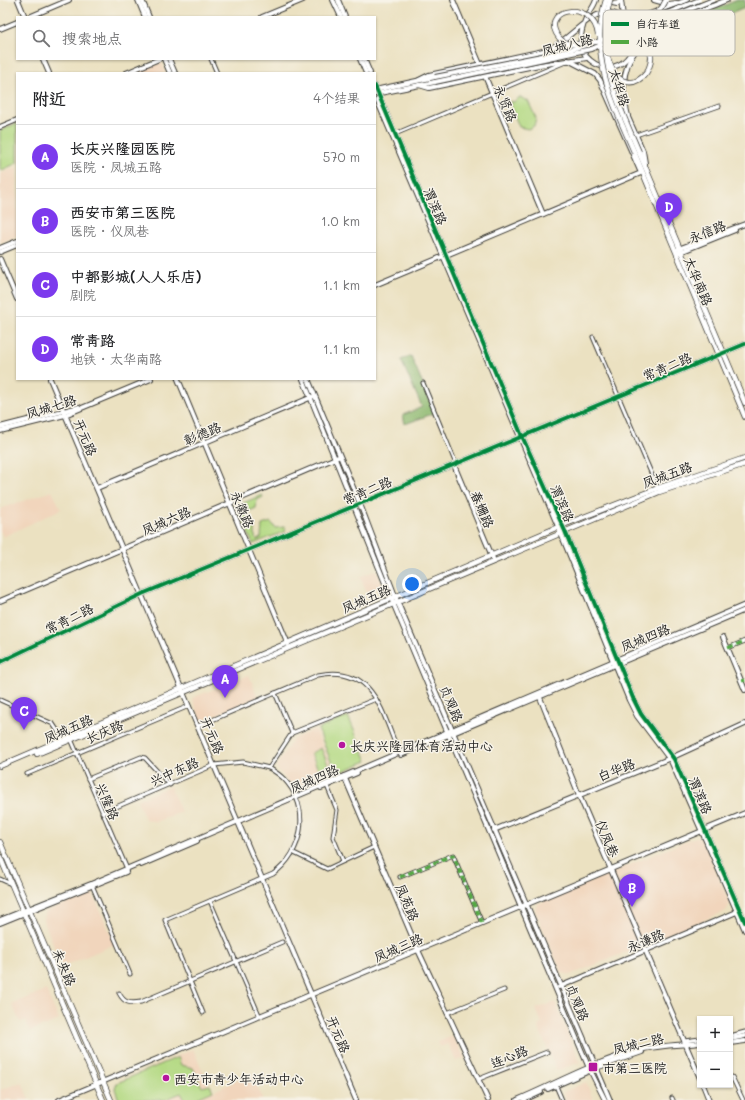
<!DOCTYPE html>
<html lang="zh">
<meta charset="utf-8">
<style>
:root{--surface:#fff;--page:#f2f2f2;--text:#202124;--muted:#757577;--line:#e0e0e0;--accent:#7c3aed}
body{margin:0;font-family:Mali,"LXGW WenKai TC",sans-serif;background:var(--page);color:var(--text)}
.controls{position:absolute;right:12px;bottom:12px;display:grid;overflow:hidden;border-radius:0px;box-shadow:0 1px 3px #0004}
.controls button{width:36px;height:36px;display:grid;place-items:center;padding:0;border:0;border-bottom:1px solid var(--line);background:var(--surface);color:var(--text);font:20px sans-serif}
.you{position:absolute;left:412px;top:584px;width:14px;height:14px;margin:-10px;border:3px solid #fff;border-radius:50%;background:#1a73e8;box-shadow:0 0 0 6px #1a73e833}
.badge{display:grid;place-items:center;width:26px;height:26px;border-radius:50%;background:var(--accent);color:#fff;font-size:13px;font-weight:700}
.pin{position:absolute;translate:-50% -33px;filter:drop-shadow(0 1px 2px #0008)}
.pin::after{content:'';position:absolute;top:21px;width:14px;height:12px;background:inherit;clip-path:polygon(0 0,100% 0,50% 100%)}
.list{margin:0;padding:0;list-style:none}
h2{display:flex;justify-content:space-between;align-items:center;height:52px;margin:0;padding:0 16px;font-size:17px}
h2 small{font-size:13px;font-weight:400;color:var(--muted)}
.list li{display:grid;grid-template-columns:26px 1fr auto;gap:12px;align-items:center;box-sizing:border-box;height:64px;padding:0 16px;border-top:1px solid var(--line)}
.list b{display:block;font-size:15px;white-space:nowrap}
.list p{margin:0;font-size:13px;white-space:nowrap;color:var(--muted)}
.list em{font-size:13px;font-style:normal;color:var(--muted)}
.icon{flex:none;width:22px;height:22px;fill:none;stroke:currentColor;stroke-width:2;stroke-linecap:round;stroke-linejoin:round}
.map{position:relative;flex:none;width:745px;height:1100px;overflow:hidden}
.search{position:absolute;background:var(--surface);box-shadow:0 1px 3px #0004;left:16px;top:16px;width:360px;height:44px;display:flex;align-items:center;gap:10px;box-sizing:border-box;padding:0 14px;border-radius:0px;color:var(--muted);font-size:15px}
.panel{position:absolute;background:var(--surface);box-shadow:0 1px 3px #0004;left:16px;top:72px;width:360px;height:308px;border-radius:0px}
.map>svg:first-child{display:block}
.built{fill:#f1d5bc}
.green{fill:#b3d982;stroke:#687a4f}
.forest{fill:#8eb970;stroke:#556a46}
.lines{fill:none;stroke-linecap:round;stroke-linejoin:round}
.street-casing{stroke:#3b3a35;stroke-width:5}
.secondary-casing{stroke:#3b3a35;stroke-width:6}
.primary-casing{stroke:#3b3a35;stroke-width:6}
.street{stroke:#fff;stroke-width:3}
.secondary{stroke:#fff;stroke-width:4}
.primary{stroke:#fff;stroke-width:4.5}
.secondary-bridge-casing{stroke:#3b3a35;stroke-width:6;stroke-linecap:butt}
.primary-bridge-casing{stroke:#3b3a35;stroke-width:6;stroke-linecap:butt}
.secondary-bridge{stroke:#fff;stroke-width:4}
.primary-bridge{stroke:#fff;stroke-width:4.5}
.quiet{stroke:#52a943;stroke-width:3;stroke-dasharray:6 3;stroke-linecap:butt}
.cycleway-casing{stroke:#f7f3e8;stroke-width:6}
.cycleway{stroke:#00873e;stroke-width:4}
.poi-dot{fill:#b5179e;stroke:#f7f3e8;stroke-width:1.5}
.labels{text-anchor:middle;dominant-baseline:central;stroke-width:3;stroke-linejoin:round;paint-order:stroke}
.street-label{font-size:13px;fill:#1c1c1c;stroke:#f7f3e8}
.poi-label{font-size:13px;fill:#1c1c1c;stroke:#f7f3e8;text-anchor:start}
.key{fill:#f7f3e8;stroke:#b5b2ab;stroke-width:1}
.key-label{font-size:11px;fill:#1c1c1c}
</style>
<div class="map">
<svg width="745" height="1100" viewBox="0 0 745 1100">
<rect width="100%" height="100%" fill="#f7f3e8"/>
<filter id="ink" filterUnits="userSpaceOnUse"><feTurbulence type="fractalNoise" baseFrequency=".025" numOctaves="2"/><feDisplacementMap in="SourceGraphic" scale="8" xChannelSelector="R" yChannelSelector="G"/><feConvolveMatrix kernelMatrix="1 2 1 2 8 2 1 2 1" color-interpolation-filters="sRGB"/></filter>
<filter id="wash" filterUnits="userSpaceOnUse"><feTurbulence type="fractalNoise" baseFrequency=".012" numOctaves="4" result="noise"/><feDisplacementMap in="SourceGraphic" scale="16" xChannelSelector="R" yChannelSelector="G"/><feGaussianBlur stdDeviation="0.9" result="paint"/><feColorMatrix in="noise" values="0 0 0 0 0 0 0 0 0 0 0 0 0 0 0 0 0 1.4 0 .05"/><feComposite in="paint" operator="in"/></filter>
<g filter="url(#wash)">
<rect width="100%" height="100%" fill="#ebe1c1"/>
<g class="built">
<path d="M161,62L166,73H136Z"/>
<path d="M17,167V236L0,243V174Z"/>
<path d="M52,491L61,509L3,537L0,530V509Z"/>
<path d="M376,570L383,586L367,593L360,577Z"/>
<path d="M249,675L258,698L201,721L192,698Z"/>
<path d="M315,729L336,776L297,793L276,767L293,739Z"/>
<path d="M170,786L181,812L156,822L145,819L137,800Z"/>
<path d="M696,837L702,838L730,904L726,911L570,975L561,972L535,910L537,904Z"/>
<path d="M92,892L115,944L62,967L43,919L45,912Z"/>
<path d="M46,990L59,1020L30,1031L26,1020L20,1022L12,1004Z"/>
<path d="M555,1002L580,1062L557,1071L538,1026L542,1024L536,1009Z"/>
<path d="M453,1036L465,1058L456,1061L448,1044L440,1047L438,1042Z"/>
<path d="M193,1049L212,1092L252,1074L263,1100H120L115,1088L117,1082Z"/>
<path d="M22,1082L29,1100H0V1090Z"/>
<path d="M586,1082L593,1100H566L563,1092Z"/>
</g>
<g class="green">
<path d="M520,97L528,101L536,118L534,126L528,129L519,127L509,102L511,101L512,103Z"/>
<path d="M17,123V163L0,171V131Z"/>
<path d="M262,495L263,497L257,500L256,508L247,512C245,520 249,523 255,529V538L257,540L261,538L262,525L271,522L275,528L284,527L286,531L253,544L236,506Z"/>
<path d="M348,716L367,761L336,774L318,729Z"/>
<path d="M321,748L330,769L320,774L311,753Z"/>
<path d="M178,1057L181,1065L193,1068L202,1087L210,1085L213,1091L193,1100H185L181,1093L164,1100H119L115,1089L117,1083Z"/>
</g>
<g class="forest">
<path d="M737,0H745V8L672,38L660,54L657,49L667,36L668,29Z"/>
<path d="M411,356L435,413L405,424L403,415L422,407L401,360Z"/>
</g>
</g>
<g filter="url(#ink)">
<g class="lines">
<g class="street-casing">
<g id="street">
<path d="M211,59L217,73"/>
<path d="M395,134L563,63"/>
<path d="M636,135L719,106"/>
<path d="M593,337L658,489"/>
<path d="M423,383L456,464"/>
<path d="M728,648L745,641"/>
<path d="M275,693L292,733"/>
<path d="M0,700L53,724L63,739"/>
<path d="M198,726L318,675C374,663 382,713 399,753"/>
<path d="M71,739L127,869"/>
<path d="M27,774L189,706"/>
<path d="M88,779L141,757L145,758L170,785"/>
<path d="M327,786L337,810L333,837L343,861"/>
<path d="M102,813L214,765L243,762L269,768L292,733L376,699"/>
<path d="M294,853L327,869L374,847"/>
<path d="M400,877L453,855L482,923"/>
<path d="M0,879L11,884"/>
<path d="M92,885L130,974"/>
<path d="M210,901L260,1017"/>
<path d="M119,993C124,1003 130,1004 141,1002L282,942"/>
<path d="M203,1013L165,920L273,874C304,852 311,808 284,779C280,775 274,771 269,768"/>
<path d="M447,1013L504,990"/>
<path d="M730,1036L745,1032"/>
<path d="M684,1041L700,1039"/>
<path d="M732,1077L743,1100"/>
<path d="M479,1079L547,1052"/>
<path d="M556,1086L562,1100"/>
<path d="M672,1098L673,1100"/>
</g>
</g>
<g class="secondary-casing">
<g id="secondary">
<path d="M18,0L25,17"/>
<path d="M138,0L145,17"/>
<path d="M142,0L149,17"/>
<path d="M333,0L341,17"/>
<path d="M338,0L345,17"/>
<path d="M453,0L543,214"/>
<path d="M621,0L623,17"/>
<path d="M654,0L668,4L677,3"/>
<path d="M608,2L617,4L620,1"/>
<path d="M29,17L69,0"/>
<path d="M262,17L303,0"/>
<path d="M628,22L687,0"/>
<path d="M0,29L17,22"/>
<path d="M43,59L49,73"/>
<path d="M164,59L170,73"/>
<path d="M169,59L175,73"/>
<path d="M360,59L366,73"/>
<path d="M364,59L370,73"/>
<path d="M126,73L159,59"/>
<path d="M419,80L429,75L548,50C567,41 581,22 597,15C604,12 612,12 618,15C656,32 622,87 590,60C577,50 580,32 586,18C589,12 594,7 596,0"/>
<path d="M614,81L624,107"/>
<path d="M419,85L429,88L539,65L587,58"/>
<path d="M375,86L522,436L565,531L633,698L641,714L674,759L745,922"/>
<path d="M375,90L435,77"/>
<path d="M375,94L435,82"/>
<path d="M377,100L557,524L629,700L637,716L671,761L745,930"/>
<path d="M627,115L643,151L645,163"/>
<path d="M628,116C606,39 671,23 727,0"/>
<path d="M0,127L17,120"/>
<path d="M0,248L17,241"/>
<path d="M678,249L745,224"/>
<path d="M0,252L17,245"/>
<path d="M678,253L735,230"/>
<path d="M0,259L17,299"/>
<path d="M375,285L641,173L600,80L595,74L568,60"/>
<path d="M50,379L356,1100"/>
<path d="M178,379L288,644"/>
<path d="M303,379L393,603L589,1068L605,1100"/>
<path d="M308,379L360,504L397,601L610,1100"/>
<path d="M0,427L79,407"/>
<path d="M0,431L65,415L151,379"/>
<path d="M454,465L494,561"/>
<path d="M97,488L312,397"/>
<path d="M0,601L338,457"/>
<path d="M723,637L745,690"/>
<path d="M0,662L142,594L745,344"/>
<path d="M539,695L579,795L700,1078"/>
<path d="M401,755L745,610"/>
<path d="M344,776L418,950L488,1100"/>
<path d="M321,788L357,773"/>
<path d="M494,830L673,757L745,724"/>
<path d="M141,865L197,841"/>
<path d="M0,920L91,884L745,605"/>
<path d="M0,923L126,872"/>
<path d="M559,987L739,911"/>
<path d="M730,1039L745,1036"/>
<path d="M730,1043L745,1041"/>
<path d="M703,1085L709,1100"/>
<path d="M548,1089L596,1068L642,1052"/>
<path d="M59,1100L745,813"/>
<path d="M517,1100C557,1083 596,1061 639,1050C659,1045 680,1045 700,1043"/>
<path d="M524,1100L541,1092"/>
</g>
</g>
<g class="primary-casing">
<g id="primary">
<path d="M639,152L745,403"/>
<path d="M635,154L745,417"/>
<path d="M37,754L659,492L745,464"/>
<path d="M0,766L558,527L658,488L745,458"/>
<path d="M0,842L111,1100"/>
<path d="M0,857L103,1100"/>
</g>
</g>
<use href="#street" class="street"/>
<use href="#secondary" class="secondary"/>
<use href="#primary" class="primary"/>
<g class="secondary-bridge-casing">
<g id="secondary-bridge">
<path d="M597,42L699,0"/>
<path d="M435,77L562,52L589,44"/>
<path d="M435,82L591,49L713,0"/>
</g>
</g>
<g class="primary-bridge-casing">
<g id="primary-bridge">
<path d="M606,0C588,56 613,103 635,154"/>
<path d="M610,0C595,58 617,100 639,152"/>
<path d="M642,24C652,17 661,12 666,0"/>
<path d="M595,42C587,43 578,45 570,44C564,43 559,39 556,33C543,7 594,0 598,35"/>
<path d="M606,53C610,62 611,72 619,78C647,100 677,28 613,41"/>
</g>
</g>
<use href="#secondary-bridge" class="secondary-bridge"/>
<use href="#primary-bridge" class="primary-bridge"/>
<g class="quiet">
<path d="M728,648L745,641"/>
<path d="M742,681L745,680"/>
<path d="M400,877L453,855L482,923"/>
</g>
<g class="cycleway-casing">
<g id="cycleway">
<path d="M375,86L522,436L565,531L633,698L641,714L674,759L745,922"/>
<path d="M0,662L142,594L745,344"/>
</g>
</g>
<use href="#cycleway" class="cycleway"/>
</g>
</g>
<g class="poi-dot">
<circle cx="342" cy="745" r="4"/>
<rect x="588" y="1062" width="10" height="10" rx="2"/>
<circle cx="166" cy="1078" r="4"/>
</g>
<g class="labels">
<g class="street-label">
<text transform="translate(567 44) rotate(-14)">凤城八路</text>
<text transform="translate(620 87) rotate(72)">太华路</text>
<text transform="translate(506 103) rotate(67)">永贤路</text>
<text transform="translate(436 206) rotate(67)">渭滨路</text>
<text transform="translate(707 231) rotate(-22)">永信路</text>
<text transform="translate(699 281) rotate(67)">太华南路</text>
<text transform="translate(667 366) rotate(-23)">常青二路</text>
<text transform="translate(51 406) rotate(-17)">凤城七路</text>
<text transform="translate(202 433) rotate(-23)">彰德路</text>
<text transform="translate(86 437) rotate(67)">开元路</text>
<text transform="translate(667 474) rotate(-20)">凤城五路</text>
<text transform="translate(367 490) rotate(-23)">常青二路</text>
<text transform="translate(563 503) rotate(66)">渭滨路</text>
<text transform="translate(243 509) rotate(67)">永徽路</text>
<text transform="translate(483 509) rotate(67)">春姗路</text>
<text transform="translate(166 520) rotate(-23)">凤城六路</text>
<text transform="translate(366 598) rotate(-23)">凤城五路</text>
<text transform="translate(69 618) rotate(-26)">常青二路</text>
<text transform="translate(645 637) rotate(-22)">凤城四路</text>
<text transform="translate(452 703) rotate(67)">贞观路</text>
<text transform="translate(68 728) rotate(-23)">凤城五路</text>
<text transform="translate(104 731) rotate(-23)">长庆路</text>
<text transform="translate(213 735) rotate(67)">开元路</text>
<text transform="translate(616 769) rotate(-22)">白华路</text>
<text transform="translate(174 771) rotate(-24)">兴中东路</text>
<text transform="translate(314 778) rotate(-23)">凤城四路</text>
<text transform="translate(701 795) rotate(67)">渭滨路</text>
<text transform="translate(108 801) rotate(67)">兴隆路</text>
<text transform="translate(608 838) rotate(67)">仪凤巷</text>
<text transform="translate(408 902) rotate(67)">凤苑路</text>
<text transform="translate(645 940) rotate(-23)">永谦路</text>
<text transform="translate(398 947) rotate(-23)">凤城三路</text>
<text transform="translate(65 967) rotate(67)">未央路</text>
<text transform="translate(578 1002) rotate(67)">贞观路</text>
<text transform="translate(339 1034) rotate(67)">开元路</text>
<text transform="translate(638 1043) rotate(-13)">凤城二路</text>
<text transform="translate(509 1056) rotate(-22)">连心路</text>
</g>
<g class="poi-label">
<text x="350" y="745">长庆兴隆园体育活动中心</text>
<text x="602" y="1067">市第三医院</text>
<text x="174" y="1078">西安市青少年活动中心</text>
</g>
</g>
<rect x="603" y="10" width="132" height="46" rx="6" class="key"/>
<rect x="611" y="22" width="18" height="4" fill="#00873e"/>
<rect x="611" y="40" width="18" height="4" fill="#52a943"/>
<g class="key-label">
<text x="636" y="28">自行车道</text>
<text x="636" y="46">小路</text>
</g>
</svg>
<div class="controls">
<button>+</button>
<button>−</button>
</div>
<div class="you"></div>
<div class="pin badge" style="left:225px;top:698px">A</div>
<div class="pin badge" style="left:632px;top:907px">B</div>
<div class="pin badge" style="left:24px;top:730px">C</div>
<div class="pin badge" style="left:669px;top:226px">D</div>
<div class="search"><svg class="icon" aria-label="search" viewBox="0 0 24 24"><circle cx="10" cy="10" r="6"/><path d="M15 15l6 6"/></svg>搜索地点</div>
<section class="panel">
<h2>附近<small>4个结果</small></h2>
<ul class="list">
<li><span class="badge">A</span><div><b>长庆兴隆园医院</b><p>医院 · 凤城五路</p></div><em>570 m</em></li>
<li><span class="badge">B</span><div><b>西安市第三医院</b><p>医院 · 仪凤巷</p></div><em>1.0 km</em></li>
<li><span class="badge">C</span><div><b>中都影城(人人乐店)</b><p>剧院</p></div><em>1.1 km</em></li>
<li><span class="badge">D</span><div><b>常青路</b><p>地铁 · 太华南路</p></div><em>1.1 km</em></li>
</ul>
</section>
</div>
